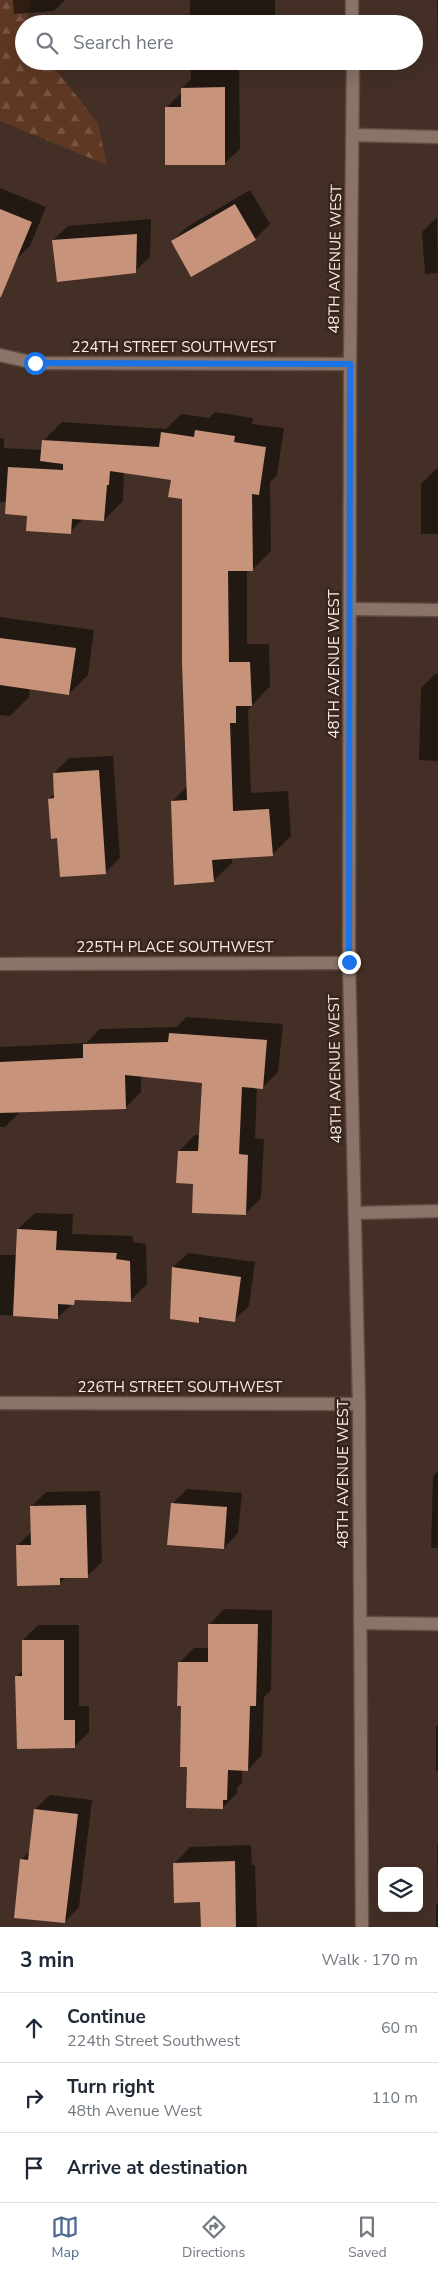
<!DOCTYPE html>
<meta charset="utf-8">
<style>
:root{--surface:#fff;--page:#f2f2f3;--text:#1f2937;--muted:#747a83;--line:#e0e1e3;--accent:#4f6a90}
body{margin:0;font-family:"Nunito Sans",sans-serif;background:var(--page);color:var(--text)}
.controls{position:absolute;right:15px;bottom:15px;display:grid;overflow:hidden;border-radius:8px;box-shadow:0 5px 20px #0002}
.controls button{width:45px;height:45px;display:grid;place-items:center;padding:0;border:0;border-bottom:1px solid var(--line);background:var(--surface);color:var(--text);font:25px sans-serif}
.stop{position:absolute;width:15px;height:15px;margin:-11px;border:4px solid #1a73e8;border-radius:50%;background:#fff}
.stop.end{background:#1a73e8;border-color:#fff;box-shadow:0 1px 5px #0008}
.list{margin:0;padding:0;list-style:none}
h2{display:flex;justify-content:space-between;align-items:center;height:65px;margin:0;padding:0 20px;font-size:21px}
h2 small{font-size:16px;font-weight:400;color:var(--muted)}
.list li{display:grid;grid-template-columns:32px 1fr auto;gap:15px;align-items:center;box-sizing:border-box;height:70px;padding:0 20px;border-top:1px solid var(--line)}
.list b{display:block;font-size:19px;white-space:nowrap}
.list p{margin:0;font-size:16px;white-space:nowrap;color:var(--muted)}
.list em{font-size:16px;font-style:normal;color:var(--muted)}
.icon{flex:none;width:28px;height:28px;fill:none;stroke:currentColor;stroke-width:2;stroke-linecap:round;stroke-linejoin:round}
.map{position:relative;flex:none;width:438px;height:1927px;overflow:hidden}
.search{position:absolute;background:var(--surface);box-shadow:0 5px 20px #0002;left:15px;right:15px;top:15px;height:55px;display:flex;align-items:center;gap:12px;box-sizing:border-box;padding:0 18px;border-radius:28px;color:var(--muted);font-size:19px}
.sheet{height:275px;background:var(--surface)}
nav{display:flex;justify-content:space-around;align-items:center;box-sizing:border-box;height:70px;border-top:1px solid var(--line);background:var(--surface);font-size:14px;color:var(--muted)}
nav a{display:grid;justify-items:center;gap:2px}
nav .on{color:var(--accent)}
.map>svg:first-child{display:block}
.forest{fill:url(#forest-firs)}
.shadow{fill:#0007}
.building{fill:#c7937a}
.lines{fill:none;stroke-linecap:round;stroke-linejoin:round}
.minor-casing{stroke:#5f4e45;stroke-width:15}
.secondary-casing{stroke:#5f4e45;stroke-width:15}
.minor{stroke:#8b7368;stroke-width:12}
.secondary{stroke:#8b7368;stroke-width:12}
.route{stroke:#1a73e8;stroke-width:6}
.labels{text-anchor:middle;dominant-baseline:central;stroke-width:5;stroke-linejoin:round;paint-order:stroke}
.street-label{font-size:15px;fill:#faece6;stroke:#38251b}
</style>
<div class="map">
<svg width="438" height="1927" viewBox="0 0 438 1927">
<defs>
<pattern id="forest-firs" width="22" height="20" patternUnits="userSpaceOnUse" patternTransform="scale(1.25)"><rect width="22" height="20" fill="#5f3824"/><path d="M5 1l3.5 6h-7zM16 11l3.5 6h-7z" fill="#754"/></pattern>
</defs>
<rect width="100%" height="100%" fill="#432f25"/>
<path class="forest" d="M0,0H31L26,24H24V61H49L98,123L107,165L0,121Z"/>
<g class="shadow">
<path d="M13,0H65L54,11L14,14Z"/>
<rect x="190" y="0" width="85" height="24"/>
<path d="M437,0H438V47Z"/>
<path d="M191,61H239L240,149L225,163L166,108L181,93L182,88L191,79Z"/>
<path d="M0,188L46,207L30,246L15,261L0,255Z"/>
<path d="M250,190L270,224L255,239L172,241L187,227Z"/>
<path d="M437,217L438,273L425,274L422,232Z"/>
<path d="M151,219L150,257L135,271L53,240L68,226Z"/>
<path d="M215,412L253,418L252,424L284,428L277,475L270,482L271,551L252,570H247V644H269L270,686L248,710L251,793L288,791L291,836L272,855L232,858V863L213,881L172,802L187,786L183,498L172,479L124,472L123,501L104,520L84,518L70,532L29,514L7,502H0V438H4V448L43,450V441L62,422L166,429L181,414L209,418Z"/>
<path d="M438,467V534H421V484Z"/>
<path d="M0,617L94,630L88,675L69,694L30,688L29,697L10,716L0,715Z"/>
<path d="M435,674H438V761L419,760L421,688Z"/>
<path d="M113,756L120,858L105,873L58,837L49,799L55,793L54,773L69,758Z"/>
<path d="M186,1017L283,1024L278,1072L262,1088L257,1087L255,1138L264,1139L261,1198L245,1214L195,1183L179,1151L195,1135H200L203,1082L141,1076V1092L125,1108L21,1111L5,1127H0V1047L86,1043L100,1029L177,1027Z"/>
<path d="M35,1213L73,1214L72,1234L133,1236V1242L146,1244L147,1284L130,1301L79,1298L57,1318L0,1315V1255H17L18,1229Z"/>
<path d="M188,1253L255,1262L249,1306L234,1320L203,1316L198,1322L173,1267Z"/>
<path d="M438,1471V1548H431L433,1476Z"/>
<path d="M187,1489L242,1493L238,1533L224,1548L172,1504Z"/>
<path d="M100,1491L102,1562L87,1576L66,1577L59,1584L17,1546L32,1531L31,1507L46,1492Z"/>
<path d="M224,1609L272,1610L271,1690L264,1697L262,1755L248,1770H242V1783L237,1788V1793L222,1808L188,1766L179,1663L194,1648H209L210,1624Z"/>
<path d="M38,1625H79V1706H89V1732L74,1747L17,1676L23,1670V1640Z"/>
<path d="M438,1725V1771H436V1727Z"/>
<path d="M50,1795L92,1800L79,1907L65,1922L21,1860L30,1851L35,1809Z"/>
<path d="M251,1845L252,1865H255L257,1927H202L201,1900L174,1864L190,1847Z"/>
<path d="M438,1845V1894L437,1846Z"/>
<path d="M438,1903V1927H436V1906Z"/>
</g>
<g class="building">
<path d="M225,87V165H165V107H181V88Z"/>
<path d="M235,204L256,240L191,277L171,241Z"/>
<path d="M0,209L32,222L1,297H0Z"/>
<path d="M137,234L136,273L57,282L52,240Z"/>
<path d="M195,430L235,436L234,442L266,447L259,495L252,494L253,571H228L229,662H250L252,706H236V723H230L233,811L269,809L273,856L212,860L214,882L174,885L171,801L187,800L182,664V499L168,497L171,480L110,471L109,485H107L104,521L72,519L71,534L26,531L27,516L5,514L8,467L63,470V464L40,461L42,440L159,447L161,432L194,437Z"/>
<path d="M0,638L76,648L69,695L0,685Z"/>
<path d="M99,770L106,874L60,877L57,838L51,839L48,799L54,798L53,773Z"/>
<path d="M169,1033L267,1040L263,1089L242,1087L239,1154L248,1155L246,1215L192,1213L193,1184L176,1183L178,1151H198L202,1083L125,1075L126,1109L0,1113V1062L83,1058V1044L168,1042Z"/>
<path d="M17,1229L57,1231L56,1250L117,1253L116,1259L130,1261L131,1302L75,1300L74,1305L58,1304V1319L13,1316Z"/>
<path d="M172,1267L241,1277L235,1322L199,1317V1323L170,1319Z"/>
<path d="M171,1503L227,1507L224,1549L167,1545Z"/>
<path d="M86,1505L88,1578H60V1585L17,1586L16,1545H31L30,1506Z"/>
<path d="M208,1624H258L256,1706H250L248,1771L228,1770L227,1800H223V1809L186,1808L187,1767H180L181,1706H177L178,1662H208Z"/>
<path d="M22,1640H64V1720H75V1748L17,1749L15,1676H22Z"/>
<path d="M34,1809L78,1814L65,1923L14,1918L20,1859L28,1860Z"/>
<path d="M235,1861L236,1927H201L200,1902L174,1903L173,1863Z"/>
</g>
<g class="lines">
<g class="minor-casing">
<g id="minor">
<path d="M353,135L438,137"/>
<path d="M0,355L35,363L350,364"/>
<path d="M351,609L438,610"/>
<path d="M0,964L349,963"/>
<path d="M355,1213L438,1211"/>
<path d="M0,1403L359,1404"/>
<path d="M360,1623L438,1624"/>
</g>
</g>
<g class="secondary-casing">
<g id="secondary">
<path d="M352,0V24"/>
<path d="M353,61L350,364L349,963L359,1404L362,1927"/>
</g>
</g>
<use href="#minor" class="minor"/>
<use href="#secondary" class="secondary"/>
</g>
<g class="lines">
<path class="route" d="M35,363L350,364L349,962"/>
</g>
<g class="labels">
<g class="street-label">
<text transform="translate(335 259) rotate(-89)">48TH AVENUE WEST</text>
<text x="174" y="347">224TH STREET SOUTHWEST</text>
<text transform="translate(334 664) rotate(-90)">48TH AVENUE WEST</text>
<text x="175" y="947">225TH PLACE SOUTHWEST</text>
<text transform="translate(335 1069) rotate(-91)">48TH AVENUE WEST</text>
<text x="180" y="1387">226TH STREET SOUTHWEST</text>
<text transform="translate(343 1474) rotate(-90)">48TH AVENUE WEST</text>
</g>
</g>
</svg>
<div class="controls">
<button><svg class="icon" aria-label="layers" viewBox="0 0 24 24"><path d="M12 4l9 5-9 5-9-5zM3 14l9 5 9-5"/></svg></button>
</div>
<div class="stop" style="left:35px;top:363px"></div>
<div class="stop end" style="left:349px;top:962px"></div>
<div class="search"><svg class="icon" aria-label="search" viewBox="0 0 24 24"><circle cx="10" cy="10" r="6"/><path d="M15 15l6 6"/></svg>Search here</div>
</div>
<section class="sheet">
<h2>3 min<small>Walk · 170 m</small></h2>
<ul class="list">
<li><svg class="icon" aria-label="ahead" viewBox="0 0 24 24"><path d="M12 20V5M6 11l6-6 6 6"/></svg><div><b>Continue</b><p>224th Street Southwest</p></div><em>60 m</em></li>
<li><svg class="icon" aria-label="right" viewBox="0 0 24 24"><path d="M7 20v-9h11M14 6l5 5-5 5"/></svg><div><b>Turn right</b><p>48th Avenue West</p></div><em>110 m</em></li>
<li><svg class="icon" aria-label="arrive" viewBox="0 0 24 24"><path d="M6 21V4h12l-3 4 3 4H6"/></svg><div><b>Arrive at destination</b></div></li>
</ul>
</section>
<nav>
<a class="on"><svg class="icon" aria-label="map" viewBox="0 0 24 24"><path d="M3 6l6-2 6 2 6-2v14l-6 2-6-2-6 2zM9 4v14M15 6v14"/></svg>Map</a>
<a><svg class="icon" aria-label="directions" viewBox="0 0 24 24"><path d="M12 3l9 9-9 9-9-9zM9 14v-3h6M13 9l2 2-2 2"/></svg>Directions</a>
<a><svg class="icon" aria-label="saved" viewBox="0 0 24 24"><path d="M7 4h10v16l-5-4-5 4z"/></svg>Saved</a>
</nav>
